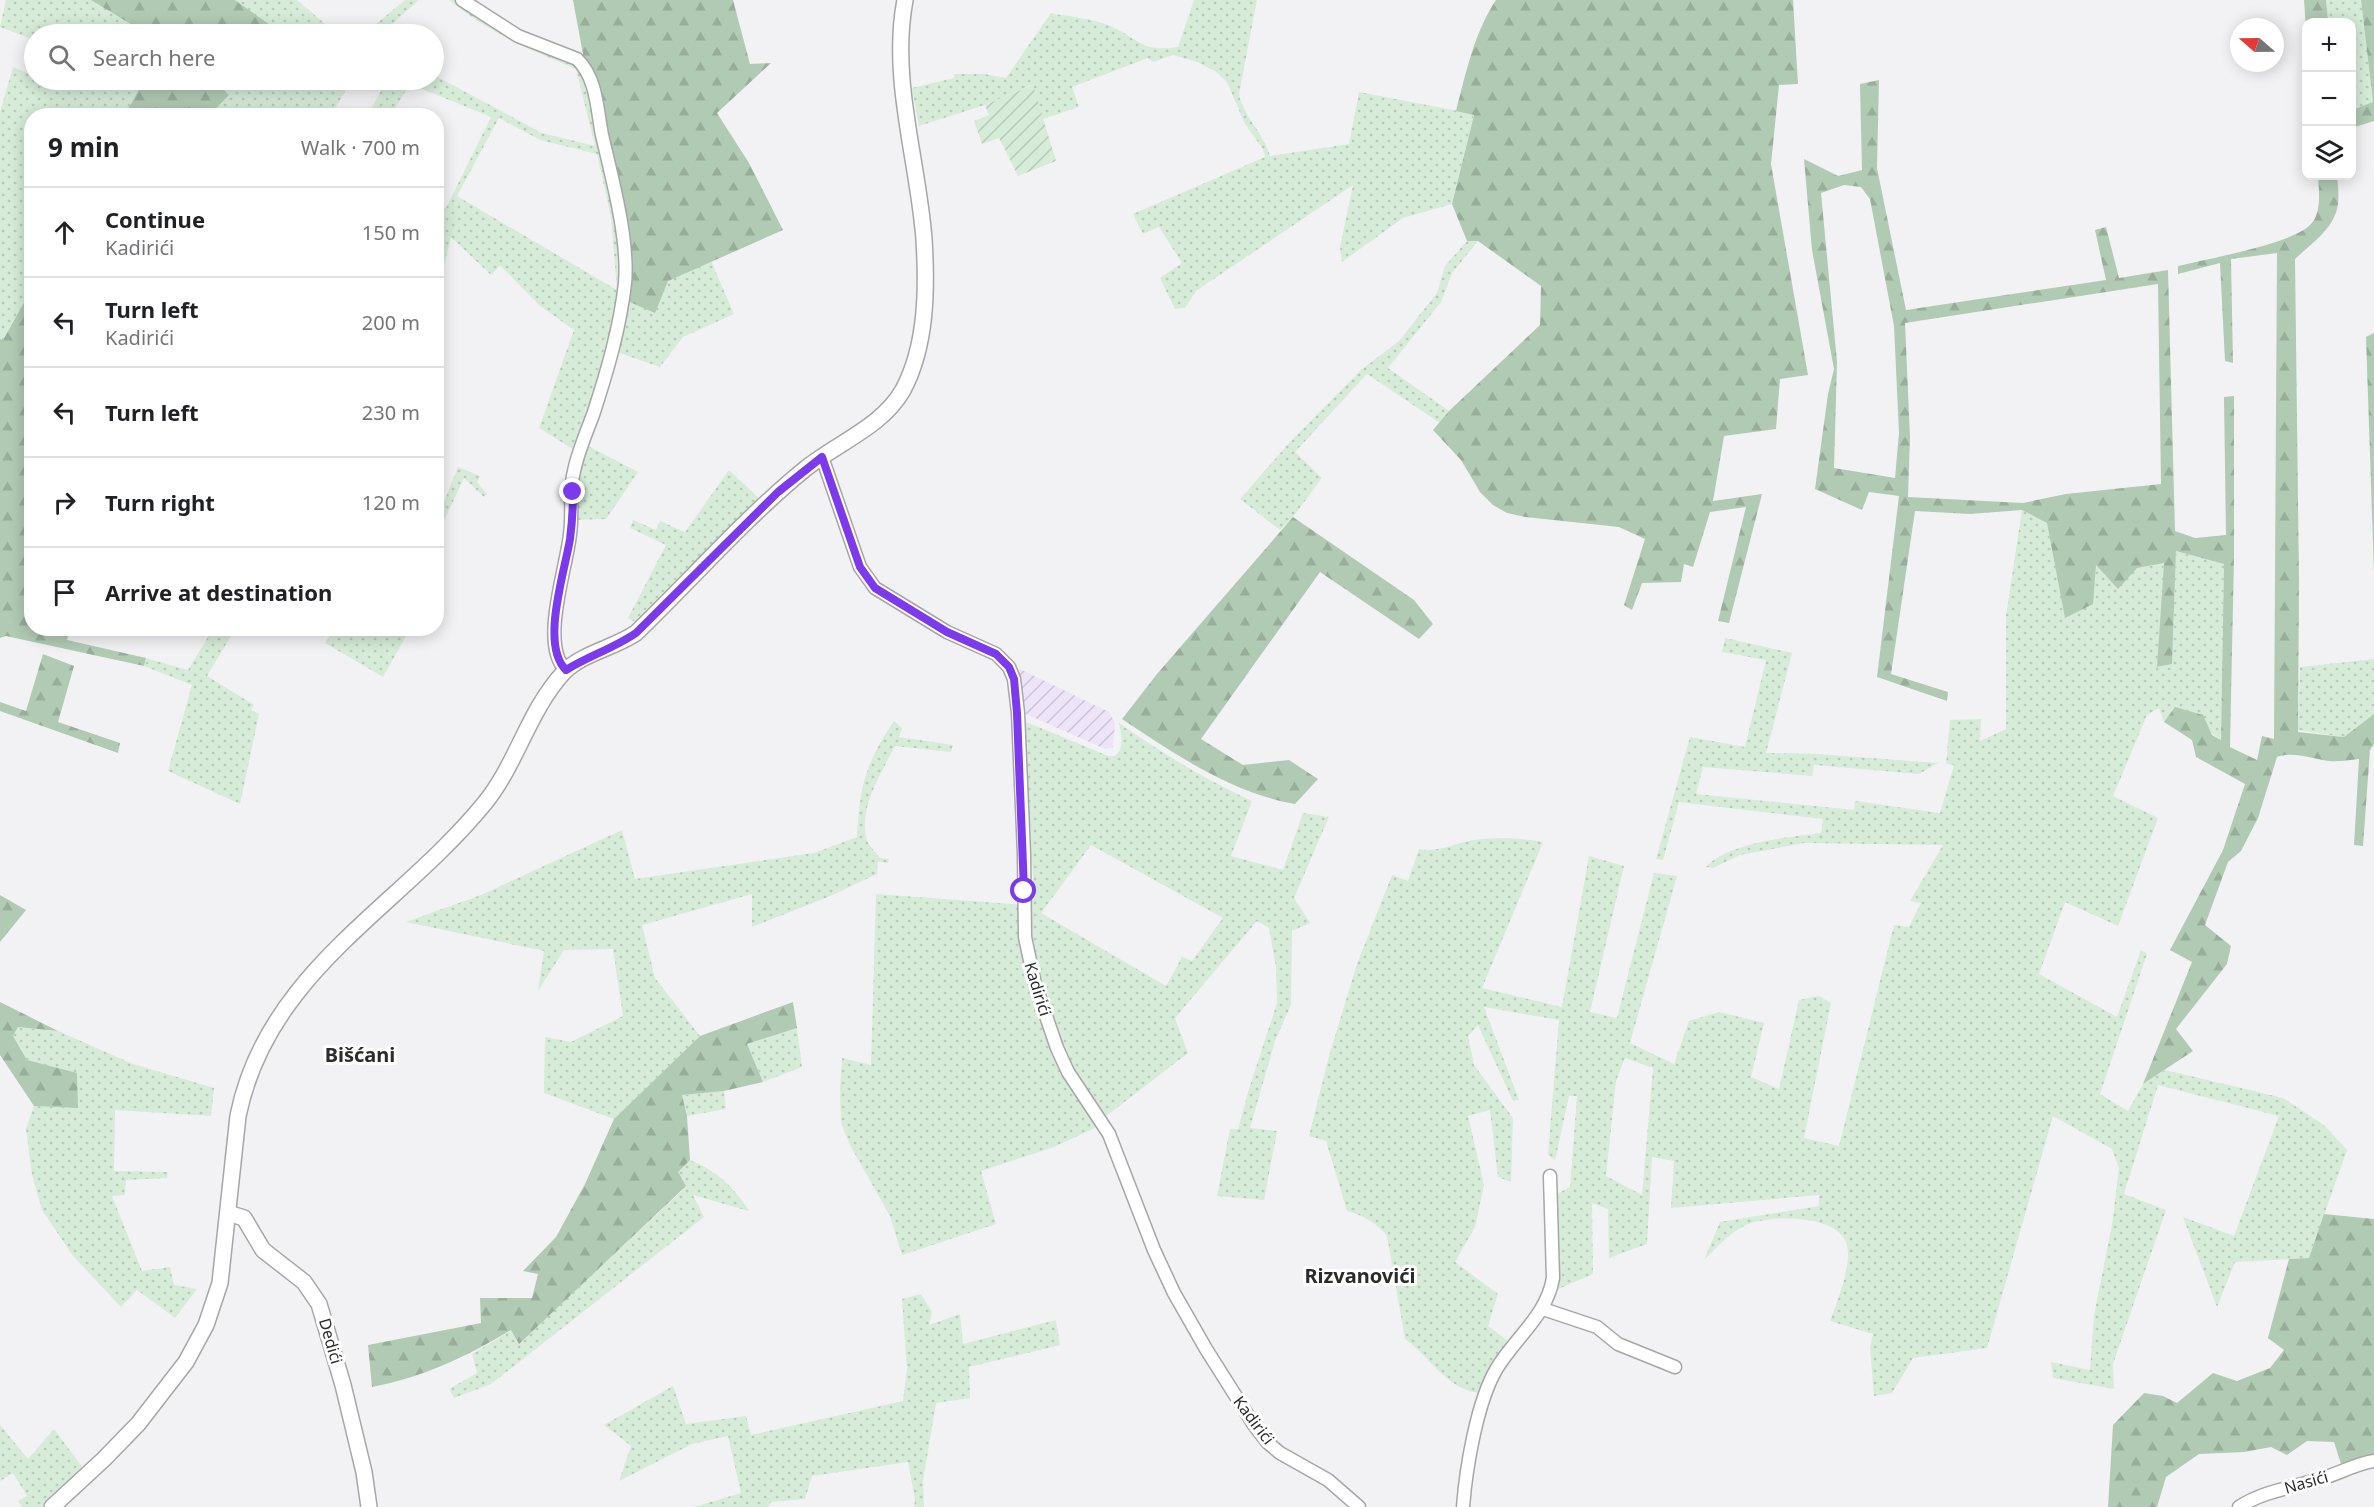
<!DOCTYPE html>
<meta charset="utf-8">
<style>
:root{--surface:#fff;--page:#f6f6f6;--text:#202124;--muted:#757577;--line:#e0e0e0}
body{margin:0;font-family:"Noto Sans",sans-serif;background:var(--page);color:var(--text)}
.controls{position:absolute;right:18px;top:18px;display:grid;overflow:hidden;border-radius:12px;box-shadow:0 3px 15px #0003}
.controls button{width:54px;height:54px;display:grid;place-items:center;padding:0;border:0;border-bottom:2px solid var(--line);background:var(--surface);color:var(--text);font:30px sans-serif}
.compass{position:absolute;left:2230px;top:18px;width:54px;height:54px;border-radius:50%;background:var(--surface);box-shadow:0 3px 15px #0003;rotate:290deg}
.stop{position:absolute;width:18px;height:18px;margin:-14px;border:4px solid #7c3aed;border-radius:50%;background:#fff}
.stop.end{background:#7c3aed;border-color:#fff;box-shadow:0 2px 6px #0008}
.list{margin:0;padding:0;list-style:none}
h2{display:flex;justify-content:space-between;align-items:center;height:78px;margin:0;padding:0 24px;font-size:26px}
h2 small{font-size:20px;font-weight:400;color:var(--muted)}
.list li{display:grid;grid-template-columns:39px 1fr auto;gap:18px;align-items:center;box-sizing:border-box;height:90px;padding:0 24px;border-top:2px solid var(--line)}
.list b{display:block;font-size:22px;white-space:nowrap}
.list p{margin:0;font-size:20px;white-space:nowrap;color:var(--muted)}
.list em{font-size:20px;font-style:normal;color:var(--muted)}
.icon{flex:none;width:33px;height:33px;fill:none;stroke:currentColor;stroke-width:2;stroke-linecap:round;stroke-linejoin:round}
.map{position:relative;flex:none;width:2374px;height:1507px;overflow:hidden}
.search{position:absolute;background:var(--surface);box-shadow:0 3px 15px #0003;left:24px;top:24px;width:420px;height:66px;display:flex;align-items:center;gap:15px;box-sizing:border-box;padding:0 21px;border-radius:33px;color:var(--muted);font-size:22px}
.panel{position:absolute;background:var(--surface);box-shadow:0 3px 15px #0003;left:24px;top:108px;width:420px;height:528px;border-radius:24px}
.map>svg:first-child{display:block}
.industrial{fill:url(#industrial-furrows)}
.grass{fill:url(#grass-dots);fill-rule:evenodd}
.forest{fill:url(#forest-firs);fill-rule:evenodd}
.garden{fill:url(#garden-furrows)}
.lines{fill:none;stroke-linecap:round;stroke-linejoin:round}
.minor-casing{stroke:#a6a6a8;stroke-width:15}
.tertiary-casing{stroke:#a6a6a8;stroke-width:18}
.minor{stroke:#fff;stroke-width:12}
.tertiary{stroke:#fff;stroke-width:15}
.route{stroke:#7c3aed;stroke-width:8}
.labels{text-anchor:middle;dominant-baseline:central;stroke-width:6;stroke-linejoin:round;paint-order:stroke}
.street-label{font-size:16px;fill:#2a2b2b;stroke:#fff}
.quarter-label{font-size:20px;font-weight:bold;fill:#2a2b2b;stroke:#fff}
</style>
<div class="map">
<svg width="2374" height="1507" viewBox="0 0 2374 1507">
<defs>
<pattern id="industrial-furrows" width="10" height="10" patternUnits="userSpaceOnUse" patternTransform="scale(1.5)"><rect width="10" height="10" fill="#ede4f9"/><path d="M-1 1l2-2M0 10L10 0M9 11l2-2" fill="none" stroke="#cbc4d6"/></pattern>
<pattern id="grass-dots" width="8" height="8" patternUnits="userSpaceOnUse" patternTransform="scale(1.5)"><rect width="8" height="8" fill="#d6ebd8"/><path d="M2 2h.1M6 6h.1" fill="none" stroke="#b8caba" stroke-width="1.8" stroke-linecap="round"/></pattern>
<pattern id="forest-firs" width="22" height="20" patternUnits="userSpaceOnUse" patternTransform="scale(1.5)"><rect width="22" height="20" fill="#b1cab4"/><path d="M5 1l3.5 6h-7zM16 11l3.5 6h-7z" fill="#98ae9b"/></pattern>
<pattern id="garden-furrows" width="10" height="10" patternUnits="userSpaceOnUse" patternTransform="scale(1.5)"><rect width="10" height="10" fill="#d6ebd8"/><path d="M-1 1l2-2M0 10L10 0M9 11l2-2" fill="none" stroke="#b8caba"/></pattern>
</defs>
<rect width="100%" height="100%" fill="#f2f2f4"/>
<path class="industrial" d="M1020,669L1109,712L1115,723L1113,747L1105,749L1026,714L1017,671Z"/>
<g class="grass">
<path d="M6,0H91L147,34H34V43L29,38L0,27Z"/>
<path d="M235,0H297L337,34H273L276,30Z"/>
<path d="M405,0H419L381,34H364Z"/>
<path d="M449,0H462L585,65L606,150L627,291L579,453L539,428L574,330L540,306L500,265L491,275L451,237L437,293V203L446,208L491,117L410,84L391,115L367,116L387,80H434V75L542,133L595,146L576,69C527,48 491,34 449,0ZM499,118L540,140L597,154L611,217L617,290L457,196Z"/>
<path d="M1194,0H1257L1239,94C1244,118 1264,133 1270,156L1349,144L1359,92L1474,114L1452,204L1403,218L1342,262L1340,247L1353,185L1196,291L1185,308L1175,309L1160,278L1182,263L1159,227L1143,234L1133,214L1265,157L1263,149L1245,124L1227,82L1215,71L1197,62L1173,55L1153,62L1148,58L1072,87L1079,107L1043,119L1032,85L985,105L919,126L912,88L954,78V74H985L1006,78L1051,13C1069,17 1091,18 1108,25C1139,38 1140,53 1178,47Z"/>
<path d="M2326,0H2361L2373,102L2352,110V22H2328Z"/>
<path d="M13,67L34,76V80H43L52,84L54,80H144L125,115L32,116L31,290L2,341L0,339V112Z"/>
<path d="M214,80H352L331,115L210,116L229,95Z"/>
<path d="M1467,241H1478L1452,273L1441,302L1388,368L1449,411L1440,423L1367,374L1295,452L1322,478L1293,517L1280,530L1240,499L1289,443L1361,370L1399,341L1437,293L1445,266Z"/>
<path d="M711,261L734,314L683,337L660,367L617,352L625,300Z"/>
<path d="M586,445L638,472L606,519L576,520L577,479Z"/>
<path d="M458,467L480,476L477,482L487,494L484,497L464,478L442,525L437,523V511L440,512Z"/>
<path d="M729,470L763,502L640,625L628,618L666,545L630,528L633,520L656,530L660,521L685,532Z"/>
<path d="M2022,510L2047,523L2051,540L2095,564L2137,568L2164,563L2158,667L2172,664L2176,551L2224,564L2221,740L2175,707L2164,722L2159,708L2147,715L2113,796L2158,818L2118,926L2065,902L2039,974L2117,1017L2141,950L2147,954L2100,1094L2128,1111L2143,1084L2165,1070L2283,1098L2324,1125L2347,1150L2309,1258L2235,1262L2217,1307L2183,1217L2234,1236L2279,1116L2158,1085L2124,1194L2166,1210L2113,1364L2114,1389L2053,1378L2051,1362L2090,1370L2094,1315L2112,1225L2119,1168L2112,1149L2053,1116L1987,1348L1913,1358L1892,1393L1874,1396L1870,1347L1873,1334L1830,1321C1837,1302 1855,1259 1845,1240C1832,1214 1769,1215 1746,1225C1729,1233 1717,1247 1704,1260L1720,1222L1819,1206V1195L1671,1208L1674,1161L1652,1157L1647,1244L1609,1258L1608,1209L1592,1203L1593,1274L1556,1290L1553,1196L1570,1187L1577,1096H1569L1555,1161L1548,1154L1559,1020L1484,1007L1519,1100L1513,1101L1478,1025L1468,1036L1474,1065L1513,1118L1511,1182L1498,1177L1490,1110L1468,1116L1484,1185L1475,1227L1455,1262L1498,1294L1488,1326L1509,1342L1492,1365L1478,1393C1446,1388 1430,1357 1405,1339L1387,1236C1376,1222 1364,1216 1347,1211L1326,1141L1309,1136L1329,1056L1357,964L1392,875L1408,881L1419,849C1438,853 1455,843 1474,840C1496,837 1522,838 1543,842L1482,988L1562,1007L1589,856L1624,866L1590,1012L1617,1018L1654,873L1677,876L1630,1043L1674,1064L1689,1021L1719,1012L1764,1023L1751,1077L1779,1089L1799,1000L1819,996L1831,1003L1804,1138L1839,1146L1894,925L1909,927L1921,903L1910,901L1943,845L1804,843L1740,855L1713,868L1706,867C1727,843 1788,837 1821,833L1823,819L1679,802L1663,860L1656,859L1690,737L1745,747L1766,660L1722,652L1725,638L1792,653L1766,753L1817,754L1938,763L1919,774L1814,765L1812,776L1703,767L1696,794L1854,810L1855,801L1940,813L1954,765L1946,764L1950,720L1981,719L1980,741L2006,729V616ZM1625,1058L1653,1068L1642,1195L1606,1176L1616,1081Z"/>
<path d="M213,629H235L207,676L254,705L251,710L259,714L240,804L168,771L192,685L144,666L146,658L188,670Z"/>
<path d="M335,629V628L410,629L383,677L325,643Z"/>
<path d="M2374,659V714L2344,737L2298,730L2300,667Z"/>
<path d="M894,721L902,728L899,737L953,745L951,752L895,746C881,774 856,811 868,843C871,848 876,853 880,858L889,859L888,863L878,862L877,874L828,897L752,927V894L642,925L655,978L700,1036L614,1119L544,1093L545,1037L571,1042L623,1016L613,949L564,950L538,991L544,951L406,922L481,895L622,830L635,879L814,853L857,837C860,786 865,764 894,721Z"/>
<path d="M1024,721L1108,756H1115C1125,747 1121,735 1119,723C1162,753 1204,779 1252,801L1231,856L1283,870L1303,813L1329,817L1294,898L1310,923L1292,931L1291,1005L1275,1041L1250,1128L1277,1131L1264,1200L1217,1196L1230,1129H1238L1249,1089L1277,1003L1276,967L1269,928L1257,921L1175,1018L1188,1053L1105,1117L1077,1076L1067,1057L1045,997L1035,961L1031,934L1033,877ZM1091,845L1223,918L1192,961L1182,957L1166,986L1041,913Z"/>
<path d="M876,894L1024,905L1037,998L1101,1125L1054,1147L981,1171L996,1224L902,1255L890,1216L851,1147L841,1123L840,1090L842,1058L871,1065Z"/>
<path d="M18,1027L58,1031L133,1064L214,1088L211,1116L115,1110L114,1171L168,1172L167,1178L126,1180L125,1195L112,1196L142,1271L170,1267L174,1285L197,1289L175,1318L137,1290L121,1307L73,1256L42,1210L32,1175L26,1129L34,1106L77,1107L27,1060L13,1036Z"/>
<path d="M797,1028L802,1067L763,1082L747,1044Z"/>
<path d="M724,1091L726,1109L687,1116L682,1095Z"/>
<path d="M690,1160C716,1170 735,1188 749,1211L693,1195L704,1217L491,1384L454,1398L449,1389L477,1373L472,1354L512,1330L519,1343L686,1187L677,1172Z"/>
<path d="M921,1294L932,1312L929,1325L960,1314L963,1344L1056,1320L1060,1345L969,1367L970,1398L936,1403L923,1481L924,1507H914L915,1499L908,1462L812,1476L805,1499L771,1502L768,1507H694L741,1493L728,1436L692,1444L619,1481L631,1446L604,1425L673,1386L686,1424L746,1416L751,1435L903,1401L907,1369L902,1299Z"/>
<path d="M0,1425L28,1459L54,1429L86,1472L50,1507H22L18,1501L27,1496L13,1473L0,1481Z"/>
</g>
<g class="forest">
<path d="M91,0H235L277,30L273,34L212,33L147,34Z"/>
<path d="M573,0H733L750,64L771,63L717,113L749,163L783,230L668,281L655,313L625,300L621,218L585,65Z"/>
<path d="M1496,0H1793L1798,84L1779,85L1771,164L1808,375L1780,379L1776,429L1724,436L1713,501L1762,494L1729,623L1718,621L1746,507L1710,512L1693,567L1684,564L1681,582L1642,583L1632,610L1624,605L1645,539L1619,527L1525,517L1507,513L1493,505L1480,492L1461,460L1433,430L1449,411L1540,325L1541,286L1478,241H1467L1452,204L1474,115L1456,111C1466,73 1474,33 1496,0Z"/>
<path d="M2304,0H2326L2328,22H2306V28Z"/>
<path d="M2361,0H2374V121L2352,128V110L2373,102Z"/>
<path d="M144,80H214L229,95L210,115H125Z"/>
<path d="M1879,80L1877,168L1906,310L2106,280L2095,230L2106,227L2119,278L2168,270L2175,531L2195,538L2226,535L2224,397L2234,396V556L2230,747L2257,760L2262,736L2274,739L2277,253L2231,259L2233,363L2225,361L2220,263L2178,274V266C2207,259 2291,244 2310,225C2322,214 2319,190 2318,176H2337C2338,185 2339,195 2338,204C2335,228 2312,243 2295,259L2299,580L2298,732L2344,737L2374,714V744L2370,750L2363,846L2354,845L2359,759C2349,760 2339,762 2329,761C2311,759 2294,751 2277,757L2258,818L2241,851L2228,862L2205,925L2231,946L2227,964L2176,1029L2193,1051L2143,1084L2192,962L2170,950L2223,850L2245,784L2196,757L2192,740L2164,722L2175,707L2203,715L2212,735L2221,740L2224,564L2176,551L2172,664L2157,667L2164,563L2137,568L2118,589L2096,565L2093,604L2065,618L2047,523L2022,510L1970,514L1915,511L1891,674L1948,692L1947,701L1877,677L1899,496L1869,492L1862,510L1815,489L1828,394L1834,369L1812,250L1804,159L1838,176L1862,170L1860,84ZM1844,185L1861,187L1870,199L1894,326L1899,433L1895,478L1834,468L1837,362L1821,193ZM2158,284L2161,484L2066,494L2023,503L1908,497L1910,437L1905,323Z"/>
<path d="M31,290L32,628L71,629L67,640L146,658L144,666L6,636L0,638V339L3,340Z"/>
<path d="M2374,333V572L2366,337Z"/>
<path d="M1293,517L1414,600L1433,624L1419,639L1320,572L1201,739L1243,765L1289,760L1318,779L1295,804C1231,793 1175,754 1122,719L1157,674Z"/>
<path d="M43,654L74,666L58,722L120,743L118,753L0,711V702L26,711Z"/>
<path d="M0,895L26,910L0,942Z"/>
<path d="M0,1002L58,1031L18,1027L13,1036L27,1060L77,1073L78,1108L34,1106L0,1055Z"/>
<path d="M793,1002L797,1028L747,1044L763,1082L724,1091L682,1095L687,1116L690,1160L678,1172L686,1186L519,1344L511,1330C468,1356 422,1378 372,1387L368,1345L481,1323L480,1298H532L538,1274L523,1271L556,1237L585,1184L614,1119L700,1036Z"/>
<path d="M2324,1214L2374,1219V1455L2342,1467L2334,1442L2307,1441L2287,1455L2271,1447L2244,1452L2199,1454L2166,1477L2157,1507H2108L2113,1425L2144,1393L2163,1396L2177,1403L2213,1373L2237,1381L2270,1368L2284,1350L2268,1338L2289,1259L2309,1258Z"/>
</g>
<path class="garden" d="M1033,85L1056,161L1018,176L999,138L982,144L974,121L989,115L985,105Z"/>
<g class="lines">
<g class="minor-casing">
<g id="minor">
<path d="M462,0L518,36L577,59C597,78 597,110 602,135C612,178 629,240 625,283C620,328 607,372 593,415C586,433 578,452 574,471C569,489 573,514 570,534C567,567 539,645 566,670"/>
<path d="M822,457L860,567L875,588L947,632L996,654L1009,667L1014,679L1018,713L1024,854L1025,937L1035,984L1057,1048L1068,1072L1109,1134L1154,1250L1174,1293L1206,1349L1254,1425L1267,1442L1280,1453L1328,1480L1359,1507"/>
<path d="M1543,1309L1597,1327L1618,1344L1675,1367"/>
<path d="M1463,1507C1466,1468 1477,1401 1497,1368C1516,1337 1547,1315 1553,1278L1550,1176"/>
<path d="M2239,1507C2263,1491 2292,1488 2320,1479C2338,1474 2355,1464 2374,1461"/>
</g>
</g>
<g class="tertiary-casing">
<g id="tertiary">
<path d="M228,1213L244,1218L263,1250L304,1282L319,1304L343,1385L364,1472L369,1507"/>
<path d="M52,1507L104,1459L138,1424L186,1362L206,1325L220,1283L238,1116C267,972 398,909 484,804C517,764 528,711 564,672C583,653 614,648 636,633C692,579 744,519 805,469C837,443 882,427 903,390C927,345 927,288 924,239C918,160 890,79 905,0"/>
</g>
</g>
<use href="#minor" class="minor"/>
<use href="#tertiary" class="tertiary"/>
</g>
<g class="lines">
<path class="route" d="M573,492C573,508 572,524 570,539C565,571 540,645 566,670C589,656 614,648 636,633L778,492L822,457L860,567L875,588L947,632L996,654L1009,667L1014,679L1017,713L1024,891"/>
</g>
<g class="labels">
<g class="street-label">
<text transform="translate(1038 989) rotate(73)">Kadirići</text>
<text transform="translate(331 1341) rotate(74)">Dedići</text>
<text transform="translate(1254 1420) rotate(53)">Kadirići</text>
<text transform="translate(2306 1482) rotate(-16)">Nasići</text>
</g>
<g class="quarter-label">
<text x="360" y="1054">Bišćani</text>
<text x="1360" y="1275">Rizvanovići</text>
</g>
</g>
</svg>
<div class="controls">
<button>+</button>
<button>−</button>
<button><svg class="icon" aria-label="layers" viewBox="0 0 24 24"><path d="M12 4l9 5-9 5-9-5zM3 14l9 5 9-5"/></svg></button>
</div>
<svg class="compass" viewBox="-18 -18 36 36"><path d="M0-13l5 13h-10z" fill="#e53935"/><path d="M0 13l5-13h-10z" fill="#757577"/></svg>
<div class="stop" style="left:1024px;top:891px"></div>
<div class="stop end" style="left:573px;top:492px"></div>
<div class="search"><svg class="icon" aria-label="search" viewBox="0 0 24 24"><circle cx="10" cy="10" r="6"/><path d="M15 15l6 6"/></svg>Search here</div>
<section class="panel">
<h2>9 min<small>Walk · 700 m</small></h2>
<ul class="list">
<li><svg class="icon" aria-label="ahead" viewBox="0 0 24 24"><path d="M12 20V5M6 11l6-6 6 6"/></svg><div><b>Continue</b><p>Kadirići</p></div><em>150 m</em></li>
<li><svg class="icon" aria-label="left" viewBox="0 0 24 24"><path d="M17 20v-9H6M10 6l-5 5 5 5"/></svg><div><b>Turn left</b><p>Kadirići</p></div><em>200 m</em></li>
<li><svg class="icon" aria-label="left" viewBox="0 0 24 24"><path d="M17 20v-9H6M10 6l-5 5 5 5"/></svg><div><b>Turn left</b></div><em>230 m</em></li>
<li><svg class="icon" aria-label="right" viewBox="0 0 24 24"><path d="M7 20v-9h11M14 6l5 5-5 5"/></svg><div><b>Turn right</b></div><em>120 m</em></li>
<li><svg class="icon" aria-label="arrive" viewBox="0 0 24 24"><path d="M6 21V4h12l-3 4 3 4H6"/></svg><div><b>Arrive at destination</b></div></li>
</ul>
</section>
</div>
